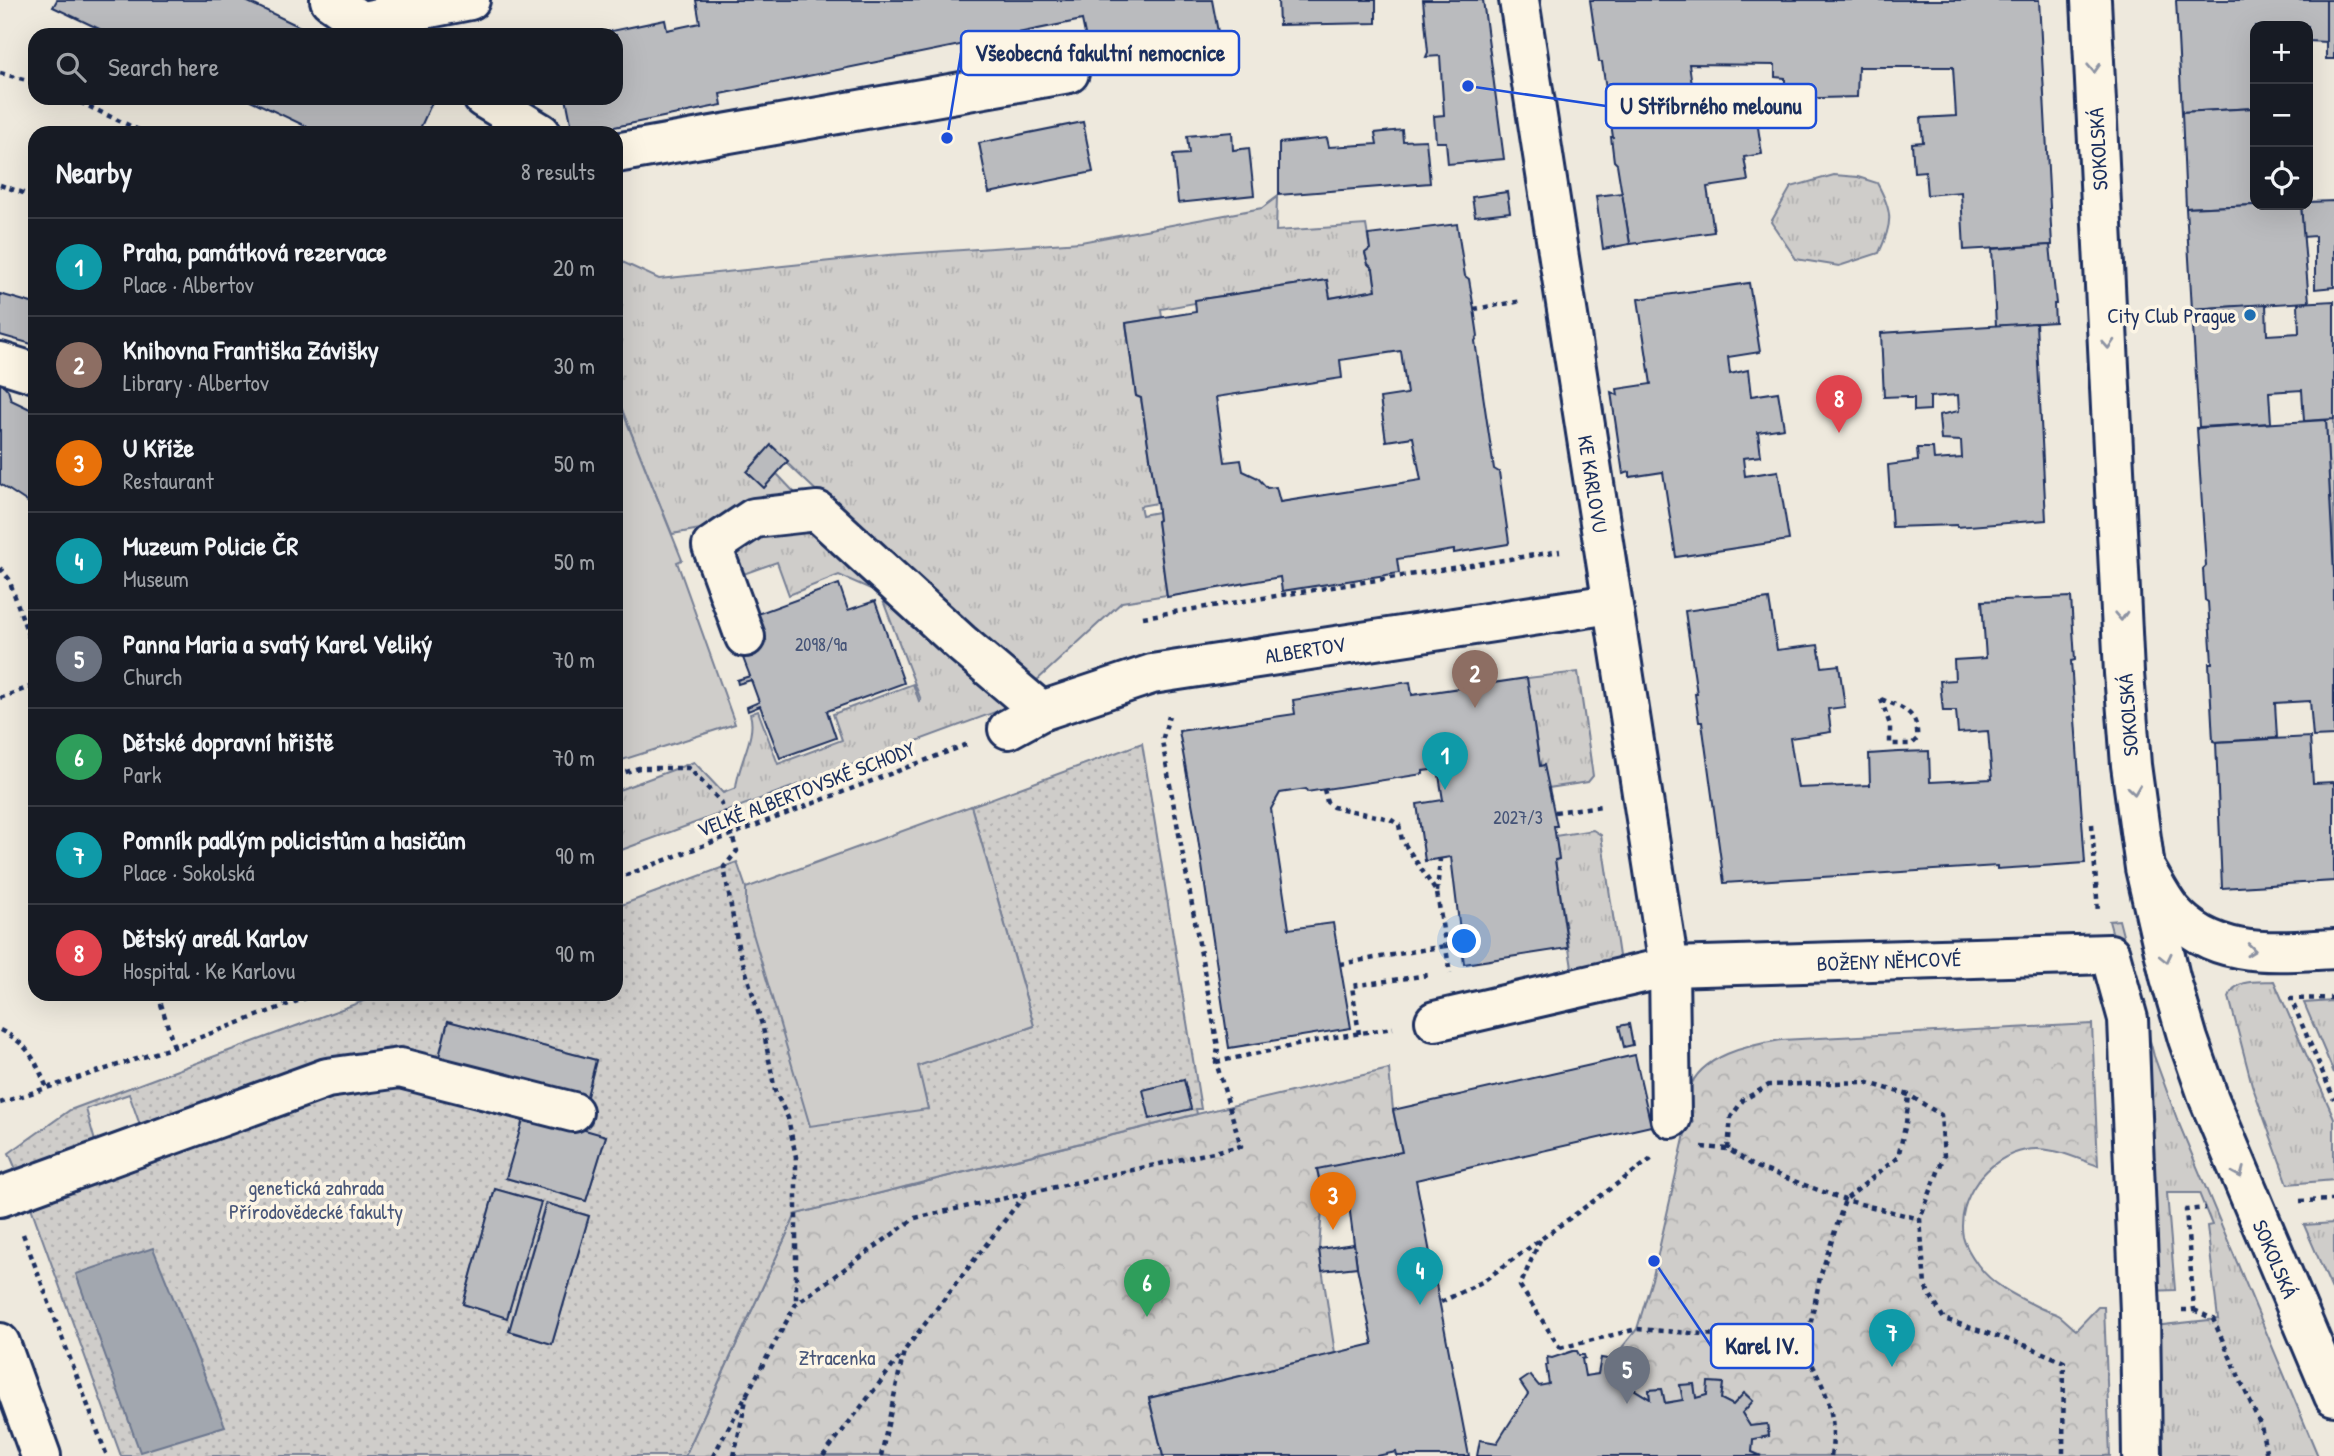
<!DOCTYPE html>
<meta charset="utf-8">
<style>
:root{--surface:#171b24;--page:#242831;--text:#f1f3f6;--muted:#9ea1a6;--line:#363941;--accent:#1f6fb2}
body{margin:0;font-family:"Patrick Hand",sans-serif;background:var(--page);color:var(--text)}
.controls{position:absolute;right:21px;top:21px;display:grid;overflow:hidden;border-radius:14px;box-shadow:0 7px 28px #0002}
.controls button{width:63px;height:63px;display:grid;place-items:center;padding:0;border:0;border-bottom:2px solid var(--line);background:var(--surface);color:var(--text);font:35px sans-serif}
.you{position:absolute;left:1465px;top:942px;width:24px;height:24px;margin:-18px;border:5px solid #fff;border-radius:50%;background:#1a73e8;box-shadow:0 0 0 10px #1a73e833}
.badge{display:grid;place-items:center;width:46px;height:46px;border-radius:50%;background:var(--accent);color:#fff;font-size:23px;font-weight:700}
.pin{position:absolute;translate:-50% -58px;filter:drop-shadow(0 2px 4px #0008)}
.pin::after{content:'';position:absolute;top:37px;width:24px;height:21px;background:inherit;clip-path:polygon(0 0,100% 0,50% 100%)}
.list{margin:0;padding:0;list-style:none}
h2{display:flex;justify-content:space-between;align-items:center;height:91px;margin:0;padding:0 28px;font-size:30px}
h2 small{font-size:23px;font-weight:400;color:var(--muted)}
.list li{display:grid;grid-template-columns:46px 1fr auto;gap:21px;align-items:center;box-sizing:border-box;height:98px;padding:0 28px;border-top:2px solid var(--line)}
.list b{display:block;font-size:26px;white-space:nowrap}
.list p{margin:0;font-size:23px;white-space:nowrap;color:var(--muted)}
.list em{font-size:23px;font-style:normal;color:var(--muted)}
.icon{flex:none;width:38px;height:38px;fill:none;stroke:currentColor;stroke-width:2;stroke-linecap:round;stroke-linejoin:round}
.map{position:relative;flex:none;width:2334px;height:1456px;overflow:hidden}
.search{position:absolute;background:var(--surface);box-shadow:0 7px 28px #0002;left:28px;top:28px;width:595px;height:77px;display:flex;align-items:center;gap:18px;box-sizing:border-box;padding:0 24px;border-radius:21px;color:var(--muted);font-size:26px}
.panel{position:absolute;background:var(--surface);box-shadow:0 7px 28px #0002;left:28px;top:126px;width:595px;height:875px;border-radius:21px}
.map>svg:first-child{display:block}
.grass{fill:url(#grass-tufts);stroke:#757e94;stroke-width:2}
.forest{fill:url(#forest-crowns);stroke:#757e94;stroke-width:2}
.garden{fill:url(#garden-dots);stroke:#757e94;stroke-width:2;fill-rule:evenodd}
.pitch{fill:#cfcdca;stroke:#757e94;stroke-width:2}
.water{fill:#a2a7af;stroke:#6c778f;stroke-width:2}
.building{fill:#babbbe;stroke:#1b2f5e;stroke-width:2;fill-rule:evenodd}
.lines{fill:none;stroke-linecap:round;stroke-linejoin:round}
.minor-casing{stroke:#1b2f5e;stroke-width:44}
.major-casing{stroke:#1b2f5e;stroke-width:44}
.path{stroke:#1b2f5e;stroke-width:4.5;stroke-dasharray:5 5;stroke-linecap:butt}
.minor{stroke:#fcf5e5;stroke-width:38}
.major{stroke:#fcf5e5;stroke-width:38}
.oneway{stroke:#8c92a2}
.poi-dot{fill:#1f6fb2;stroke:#fcf5e5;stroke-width:2.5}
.labels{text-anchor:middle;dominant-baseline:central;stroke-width:7;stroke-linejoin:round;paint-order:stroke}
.number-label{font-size:18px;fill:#435276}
.street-label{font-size:21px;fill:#1b2f5e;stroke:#fcf5e5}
.poi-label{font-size:21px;fill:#1b2f5e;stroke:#fcf5e5;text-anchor:end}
.park-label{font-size:21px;fill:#485679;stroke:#fcf5e5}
.leader{fill:none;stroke:#1d4ed8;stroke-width:2.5}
.callout-dot{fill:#1d4ed8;stroke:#fcf5e5;stroke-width:2.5}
.callout{fill:#fcf5e5;stroke:#1d4ed8;stroke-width:2.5}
.callout-label{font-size:23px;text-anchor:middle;font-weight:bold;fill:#1b2f5e}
</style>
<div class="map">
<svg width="2334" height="1456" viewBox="0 0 2334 1456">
<defs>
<pattern id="grass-tufts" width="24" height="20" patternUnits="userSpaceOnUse" patternTransform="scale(1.75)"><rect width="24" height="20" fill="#cfcdca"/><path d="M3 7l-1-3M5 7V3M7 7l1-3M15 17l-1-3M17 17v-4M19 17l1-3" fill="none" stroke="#b1b0b0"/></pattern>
<pattern id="forest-crowns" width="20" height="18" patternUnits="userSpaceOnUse" patternTransform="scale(1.75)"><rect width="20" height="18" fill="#cfcdca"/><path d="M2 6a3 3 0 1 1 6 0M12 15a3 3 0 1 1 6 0" fill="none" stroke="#b1b0b0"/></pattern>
<pattern id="garden-dots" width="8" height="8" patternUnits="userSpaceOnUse" patternTransform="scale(1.75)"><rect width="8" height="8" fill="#cfcdca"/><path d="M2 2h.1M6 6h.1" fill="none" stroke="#b1b0b0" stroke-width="1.8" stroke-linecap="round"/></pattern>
</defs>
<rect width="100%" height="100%" fill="#eee9dd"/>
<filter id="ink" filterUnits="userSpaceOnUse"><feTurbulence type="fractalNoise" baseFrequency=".0143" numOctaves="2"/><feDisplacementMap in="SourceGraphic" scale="14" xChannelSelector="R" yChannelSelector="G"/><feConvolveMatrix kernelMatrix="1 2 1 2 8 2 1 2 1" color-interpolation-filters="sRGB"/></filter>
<g filter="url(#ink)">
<g class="grass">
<path d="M1834,175L1858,177L1877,183C1893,212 1893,223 1879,253L1839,266L1796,259L1771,222L1791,187Z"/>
<path d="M1277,197L1276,231L1366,225L1370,249L1365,253L1368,264L1373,269L1376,290L1330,298L1327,280L1195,300V303L1161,309L1162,317L1126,323L1136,396L1141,398L1157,503L1140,506L1142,515L1158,512L1159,520L1157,521L1167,595L1122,602L1034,683L987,653L787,463L788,461L772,446L747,472L764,487L777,474L794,492V496L706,528L672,534L616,395V259L659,279L888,255L1081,242L1262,208Z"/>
<path d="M760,523L818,532L1009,707L616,852V791L694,762L723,793L736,788C738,763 757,736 750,714L758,711L778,764L842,740L833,714L913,684L919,701L921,700L880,593L839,575L789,595L777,562L738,576L729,550Z"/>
<path d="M1578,672L1593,776L1588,782L1548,788L1544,766H1540L1527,678Z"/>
<path d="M1593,830L1601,835L1619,956L1612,964L1572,968L1555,860L1559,859L1555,836Z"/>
<path d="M2119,920L2154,1056L2177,1119L2318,1456H2157L2154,1326L2218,1319L2207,1226L2212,1225L2199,1193H2167L2175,1290L2149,1291L2139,1028L2109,921Z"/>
<path d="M2274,981L2334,1118V1180L2288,1184L2252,1085L2229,997C2235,978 2258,982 2274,981Z"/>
<path d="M2333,1001L2334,1005V1073L2304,1003Z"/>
<path d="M2334,1223V1294L2304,1225Z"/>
</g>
<g class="forest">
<path d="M2334,419V573L2326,420Z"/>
<path d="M2092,1024L2098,1166C2076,1158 2050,1145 2026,1150C1987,1157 1956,1199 1963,1237C1965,1246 1973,1258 1978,1265C1993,1286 2018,1297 2040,1308C2046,1311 2054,1312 2060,1316C2065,1320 2071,1326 2076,1330L2098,1307H2104L2110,1456H1761L1752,1452L1753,1439L1769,1436L1767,1424L1750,1426L1742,1413L1753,1401L1745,1393L1733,1405L1721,1399L1723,1383L1709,1382L1707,1395L1696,1398L1694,1384L1680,1386L1683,1400L1665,1403L1662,1389L1649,1390L1650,1399L1611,1375L1616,1355L1637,1329L1653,1276L1687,1125L1693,1123L1692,1118H1687C1688,1109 1687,1099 1689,1090C1700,1055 1750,1045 1781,1040Z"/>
<path d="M1389,1069L1393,1110L1402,1152L1317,1170L1323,1196L1319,1249L1335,1353L1149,1398L1163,1456H685L796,1214L1197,1114Z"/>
</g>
<path class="garden" d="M1142,743L1201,1109H1196L1197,1114L796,1214L685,1456H121L24,1188L9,1153L70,1110L382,994H616V907L737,862L746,888V910L928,1109L917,1066L1034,1026L971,806ZM448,1021L596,1060L586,1100L438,1061ZM1184,1080L1191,1109L1150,1118ZM129,1094L141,1128L96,1145L86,1109ZM606,1136L586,1201L506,1178ZM495,1189L540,1202L507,1317L463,1304ZM545,1204L589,1216L552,1344L509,1331Z"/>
<g class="pitch">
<path d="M616,395L682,560L677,562L735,724L616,762Z"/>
<path d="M971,806L1034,1026L918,1066L928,1109L810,1126L746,910V888Z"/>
</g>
<path class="water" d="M153,1248L225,1426L140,1452L76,1274Z"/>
<g class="building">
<path d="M57,0H244L317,35H112L53,7Z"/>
<path d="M696,0H1212L1218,32L1090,58L1082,20L720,94L722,105L585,133H573L566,98H616V35H592L665,20L667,30L700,23Z"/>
<path d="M1278,0H1376V23L1279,25Z"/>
<path d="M1423,0H1483L1504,159L1448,164L1446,142H1436L1434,116L1444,115L1440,56L1426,57L1428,52Z"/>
<path d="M1590,0H2039L2052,245L1964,250L1961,192L1927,195L1925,171L1914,172L1912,143L1923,142L1921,118L1956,116L1953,67H1858L1857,97L1785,99V78L1775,77V65L1689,64L1694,99L1734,93L1738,116L1756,114L1762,154L1744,157L1748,181L1707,187L1714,232L1630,244L1617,164L1614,161L1611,137H1613L1602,62H1599Z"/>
<path d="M2176,0H2326V42L2308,41V26H2255V108L2182,112Z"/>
<rect x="2326" y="0" width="8" height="59"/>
<path d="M246,98H434L418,133H320Z"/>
<path d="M2255,108L2256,205L2186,208L2182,112Z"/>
<path d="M1083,122L1093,172L989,193L979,143Z"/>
<path d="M1402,130L1403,141L1426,140L1430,183L1279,195V143L1327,138L1329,147L1377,144L1375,133Z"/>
<path d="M1232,132L1233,150L1249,148L1254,195L1178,203L1173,155L1189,154L1187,136Z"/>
<path d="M1507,192L1510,212L1475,216L1472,197Z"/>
<path d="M1622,193L1630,244L1603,249L1596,196Z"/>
<path d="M2334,201V287L2315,289V236L2303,237L2301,205H2308V202Z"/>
<path d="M2256,205H2301L2309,302L2192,309L2186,208Z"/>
<path d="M1457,224L1465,276L1469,279L1474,309L1478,336L1475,341L1494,469L1499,472L1509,542L1508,544L1454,553V550L1397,559L1399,573L1282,591L1280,577L1167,597L1157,521L1159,520L1157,503L1141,398L1136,396L1126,323L1196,312L1195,300L1327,280L1330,298L1376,290L1373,269L1368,264L1365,253L1370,249L1368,235ZM1401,351L1407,394L1380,398L1386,441L1413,437L1421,480L1280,502L1276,487L1267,488L1258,478L1243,471L1241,460L1225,462L1216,397L1342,378L1340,360Z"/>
<path d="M2050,245L2056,304H2054L2055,322L1996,326L1992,249Z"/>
<path d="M1749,283L1760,352L1728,357L1730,374L1748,370L1751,396L1778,392L1784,428L1758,432L1761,456L1743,458L1745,476L1778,471L1789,540L1676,557L1663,472L1630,477V472L1623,474L1611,392L1618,395L1617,389L1651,384L1638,299Z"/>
<path d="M0,294L35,304V345L0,335Z"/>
<path d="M2334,301V419L2304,421L2302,390L2269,392L2271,423L2199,427L2192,309L2266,304L2267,335L2299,333L2298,303Z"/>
<path d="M2036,323L2046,520L1957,527V525L1892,527L1888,465L1918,461L1917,448H1933L1934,460L1962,458L1961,441L1941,440L1939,415L1959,411L1958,395L1930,397V410L1914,411V398H1907V396L1884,397L1881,333Z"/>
<path d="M0,381L8,390L11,400L30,409L35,405V507L0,484Z"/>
<path d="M2326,420L2334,573V736L2313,737L2310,701L2275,703L2277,738L2216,742L2213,741L2209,663H2212L2208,602L2205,600L2203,569L2206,566L2197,428Z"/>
<path d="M771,445L788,461L764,488L747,472Z"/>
<path d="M839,584L848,610L875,601L904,683L827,711L836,738L780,758L760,706L748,711L747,707L759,702L751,680L738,684L737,680L750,676L740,650L766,640L757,614Z"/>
<path d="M2071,597L2075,660L2071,661L2085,863L1997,869V866L1724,883L1702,722H1699L1695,694H1697L1685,611L1769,599L1777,650L1818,645L1822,667L1839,665L1845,707L1828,709L1831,732L1790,738L1798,788L1870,785L1869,754L1898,752L1929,751L1930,782L1992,779L1988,731L1958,733L1956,711H1943L1940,681L1955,680L1954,660L1986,658L1982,601Z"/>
<path d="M1527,678L1540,766L1544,765L1557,826H1554L1559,859L1555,860L1568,948L1464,964L1451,857L1425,861L1417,804L1443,800L1438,769L1423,771V774L1307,792L1306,789L1280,793L1271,809L1289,929L1333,923L1351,1028L1229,1048L1196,825L1179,731L1295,714L1293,700L1387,685L1410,682L1412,695Z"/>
<path d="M2310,737L2313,783L2334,782V881L2222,888L2216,742Z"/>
<path d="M448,1021L596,1060L586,1100L438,1061Z"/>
<path d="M1629,1024L1633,1045L1624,1047L1619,1026Z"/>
<path d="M1635,1055L1651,1126L1416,1180L1469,1456H1397L1396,1452L1377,1456H1163L1149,1398L1373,1344L1357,1267L1348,1197L1329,1200L1323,1196L1317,1169L1402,1152L1393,1110Z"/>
<path d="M1184,1080L1191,1109L1150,1119L1143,1090Z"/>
<path d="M525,1113L606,1136L586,1201L506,1178Z"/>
<path d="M495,1189L541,1202L507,1318L463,1304Z"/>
<path d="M546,1203L589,1216L552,1344L509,1331Z"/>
<path d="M1354,1244L1357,1267L1322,1271L1319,1249Z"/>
<path d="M1573,1351H1577L1579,1355H1584L1585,1358L1582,1359L1585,1376L1598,1374L1601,1358L1614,1360L1611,1375L1650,1399L1649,1390L1662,1389L1665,1403L1683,1400L1680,1385L1694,1384L1696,1398L1707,1395L1708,1382L1723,1383L1721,1399L1733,1405L1744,1393L1753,1401L1742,1413L1750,1426L1767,1424L1769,1436L1753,1439L1752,1452L1761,1456H1477L1480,1440L1497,1443L1528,1394L1520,1382L1530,1375L1539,1386L1549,1384L1546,1365H1548L1547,1357L1552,1358Z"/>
</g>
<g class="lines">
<g class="minor-casing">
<g id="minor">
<path d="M330,0L380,35"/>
<path d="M1519,0L1669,967L1671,1118"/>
<path d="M358,22L470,0"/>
<path d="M483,98L541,133"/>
<path d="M616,153L1069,73"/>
<path d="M0,362L35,373"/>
<path d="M745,637L712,546L754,518L817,511L961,643L1041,711"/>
<path d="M1008,729L1041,711L1152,674L1611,604"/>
<path d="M2148,873C2155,885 2162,899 2171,910C2213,960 2275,952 2334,949"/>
<path d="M1435,1021L1669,967L2110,954L2128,1019L2140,1312L2142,1456"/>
<path d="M0,1197L327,1078L400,1068L573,1112"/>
<path d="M0,1343L41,1456"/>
</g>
</g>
<g class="major-casing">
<path id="major" d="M2091,0L2124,673L2131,765L2145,868L2170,977L2188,1039L2209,1099L2334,1396"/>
</g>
<g class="path">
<path d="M0,73L35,82"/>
<path d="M71,98L145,133"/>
<path d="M0,185L35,197"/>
<path d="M1474,309L1522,301"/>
<path d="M0,568L9,579L35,655"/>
<path d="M1143,617L1560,551"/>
<path d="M0,698L35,685"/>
<path d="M1881,699C1903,708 1919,712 1917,739L1912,744H1890V725Z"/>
<path d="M616,775L639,768H689L721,802L737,851L724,867L738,946L763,1028L775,1091L788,1118L796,1157V1303"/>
<path d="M1324,789L1327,802L1333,807L1390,819L1399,825L1402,840L1437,893L1450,973"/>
<path d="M1555,812L1602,806"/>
<path d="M2092,824L2098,913"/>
<path d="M616,879L968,744"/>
<path d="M1437,892L1440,859"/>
<path d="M1340,964L1445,946"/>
<path d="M158,994L174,1047"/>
<path d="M2334,998L2291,999L2334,1099"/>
<path d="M0,1030C29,1044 35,1060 47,1088"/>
<path d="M1359,1034L1352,986L1428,975"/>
<path d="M1216,1062L1335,1037L1393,1028"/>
<path d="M0,1103L174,1047L316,994"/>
<path d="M1702,1147L1728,1149L1754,1166L1845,1200L1920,1219"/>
<path d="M1728,1149L1731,1117L1743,1100L1769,1085L1865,1082L1909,1095L1941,1115L1944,1156L1920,1219L1925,1286L1944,1319L2027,1346L2064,1362L2063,1453L2061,1456"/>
<path d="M2300,1201L2334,1200"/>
<path d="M23,1234L107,1456"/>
<path d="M1540,1240L1520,1286L1560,1348L1562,1355"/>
<path d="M1441,1302L1482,1282L1654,1157"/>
<path d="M2182,1310H2194L2186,1210L2205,1208"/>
<path d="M2194,1310L2213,1319L2261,1426L2267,1456"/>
<path d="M1560,1348L1637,1329L1716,1335L1805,1351"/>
<path d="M713,1456L796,1304L915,1218L1241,1146L1216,1062L1218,1047L1162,741L1169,716"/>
<path d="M734,1456L747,1395"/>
<path d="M823,1456L902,1354"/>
<path d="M881,1456L904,1351L1026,1193"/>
<path d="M1831,1456C1838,1413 1825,1388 1805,1351L1820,1277L1845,1200L1898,1157L1906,1123L1909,1095"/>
</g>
<use href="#minor" class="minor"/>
<use href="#major" class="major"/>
</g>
<defs><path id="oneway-chevron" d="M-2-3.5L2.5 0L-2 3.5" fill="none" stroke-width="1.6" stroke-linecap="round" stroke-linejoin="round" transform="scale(1.75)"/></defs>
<g class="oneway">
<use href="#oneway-chevron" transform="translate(2094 68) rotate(87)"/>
<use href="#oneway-chevron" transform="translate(2108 344) rotate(87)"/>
<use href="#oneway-chevron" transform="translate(2121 616) rotate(87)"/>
<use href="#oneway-chevron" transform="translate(2134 790) rotate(82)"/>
<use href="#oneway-chevron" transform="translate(2251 950) rotate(6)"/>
<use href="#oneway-chevron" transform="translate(2166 958) rotate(77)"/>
<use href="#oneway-chevron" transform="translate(2239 1173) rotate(67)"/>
</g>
</g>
<circle class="poi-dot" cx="2250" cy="315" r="7"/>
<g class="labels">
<g class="number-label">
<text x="821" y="644">2098/9a</text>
<text x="1518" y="817">2027/3</text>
</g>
<g class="street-label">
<text transform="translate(2098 149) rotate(-93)">SOKOLSKÁ</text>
<text transform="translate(1593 484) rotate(81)">KE KARLOVU</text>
<text transform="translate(1305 650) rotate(-9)">ALBERTOV</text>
<text transform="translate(2128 715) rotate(-94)">SOKOLSKÁ</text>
<text transform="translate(806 789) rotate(-21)">VELKÉ ALBERTOVSKÉ SCHODY</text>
<text transform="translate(1889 961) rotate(-2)">BOŽENY NĚMCOVÉ</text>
<text transform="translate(2275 1259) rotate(67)">SOKOLSKÁ</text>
</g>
<g class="poi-label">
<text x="2236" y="315">City Club Prague</text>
</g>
<g class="park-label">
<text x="316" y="1187">genetická zahrada<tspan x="316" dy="24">Přírodovědecké fakulty</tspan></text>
<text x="837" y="1357">Ztracenka</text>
</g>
</g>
<path class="leader" d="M947 138L961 53M1468 86L1606 106M1654 1261L1711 1346"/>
<g class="callout-dot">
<circle cx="947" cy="138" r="7"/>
<circle cx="1468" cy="86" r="7"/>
<circle cx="1654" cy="1261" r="7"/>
</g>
<g class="callout">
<rect x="961" y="31" width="278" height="44" rx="7"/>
<rect x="1606" y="84" width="210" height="44" rx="7"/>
<rect x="1711" y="1324" width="102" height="44" rx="7"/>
</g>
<g class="callout-label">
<text x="1100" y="61">Všeobecná fakultní nemocnice</text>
<text x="1711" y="114">U Stříbrného melounu</text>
<text x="1762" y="1354">Karel IV.</text>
</g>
</svg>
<div class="controls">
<button>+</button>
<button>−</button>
<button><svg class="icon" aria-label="locate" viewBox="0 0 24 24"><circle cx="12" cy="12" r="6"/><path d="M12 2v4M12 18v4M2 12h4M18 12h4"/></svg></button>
</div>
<div class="you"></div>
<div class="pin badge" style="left:1445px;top:790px;background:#0f9aa8">1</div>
<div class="pin badge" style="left:1475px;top:708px;background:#8d6e63">2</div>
<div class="pin badge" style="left:1333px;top:1230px;background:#e8710a">3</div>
<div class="pin badge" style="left:1420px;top:1305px;background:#0f9aa8">4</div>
<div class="pin badge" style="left:1627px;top:1404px;background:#6b7280">5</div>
<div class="pin badge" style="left:1147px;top:1317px;background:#2e9e5b">6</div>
<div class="pin badge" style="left:1892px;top:1367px;background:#0f9aa8">7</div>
<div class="pin badge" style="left:1839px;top:433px;background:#e0444e">8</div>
<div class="search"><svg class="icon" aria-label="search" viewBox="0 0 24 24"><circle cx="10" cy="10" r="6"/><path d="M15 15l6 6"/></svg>Search here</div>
<section class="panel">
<h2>Nearby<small>8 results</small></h2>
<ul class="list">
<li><span class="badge" style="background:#0f9aa8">1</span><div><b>Praha, památková rezervace</b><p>Place · Albertov</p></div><em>20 m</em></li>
<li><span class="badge" style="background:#8d6e63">2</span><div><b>Knihovna Františka Závišky</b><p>Library · Albertov</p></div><em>30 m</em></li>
<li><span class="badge" style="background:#e8710a">3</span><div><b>U Kříže</b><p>Restaurant</p></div><em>50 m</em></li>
<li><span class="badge" style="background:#0f9aa8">4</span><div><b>Muzeum Policie ČR</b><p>Museum</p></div><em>50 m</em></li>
<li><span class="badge" style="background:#6b7280">5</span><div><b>Panna Maria a svatý Karel Veliký</b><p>Church</p></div><em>70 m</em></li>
<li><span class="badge" style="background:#2e9e5b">6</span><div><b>Dětské dopravní hřiště</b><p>Park</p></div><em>70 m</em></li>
<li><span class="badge" style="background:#0f9aa8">7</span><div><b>Pomník padlým policistům a hasičům</b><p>Place · Sokolská</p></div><em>90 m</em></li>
<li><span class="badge" style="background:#e0444e">8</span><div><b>Dětský areál Karlov</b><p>Hospital · Ke Karlovu</p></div><em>90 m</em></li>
</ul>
</section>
</div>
